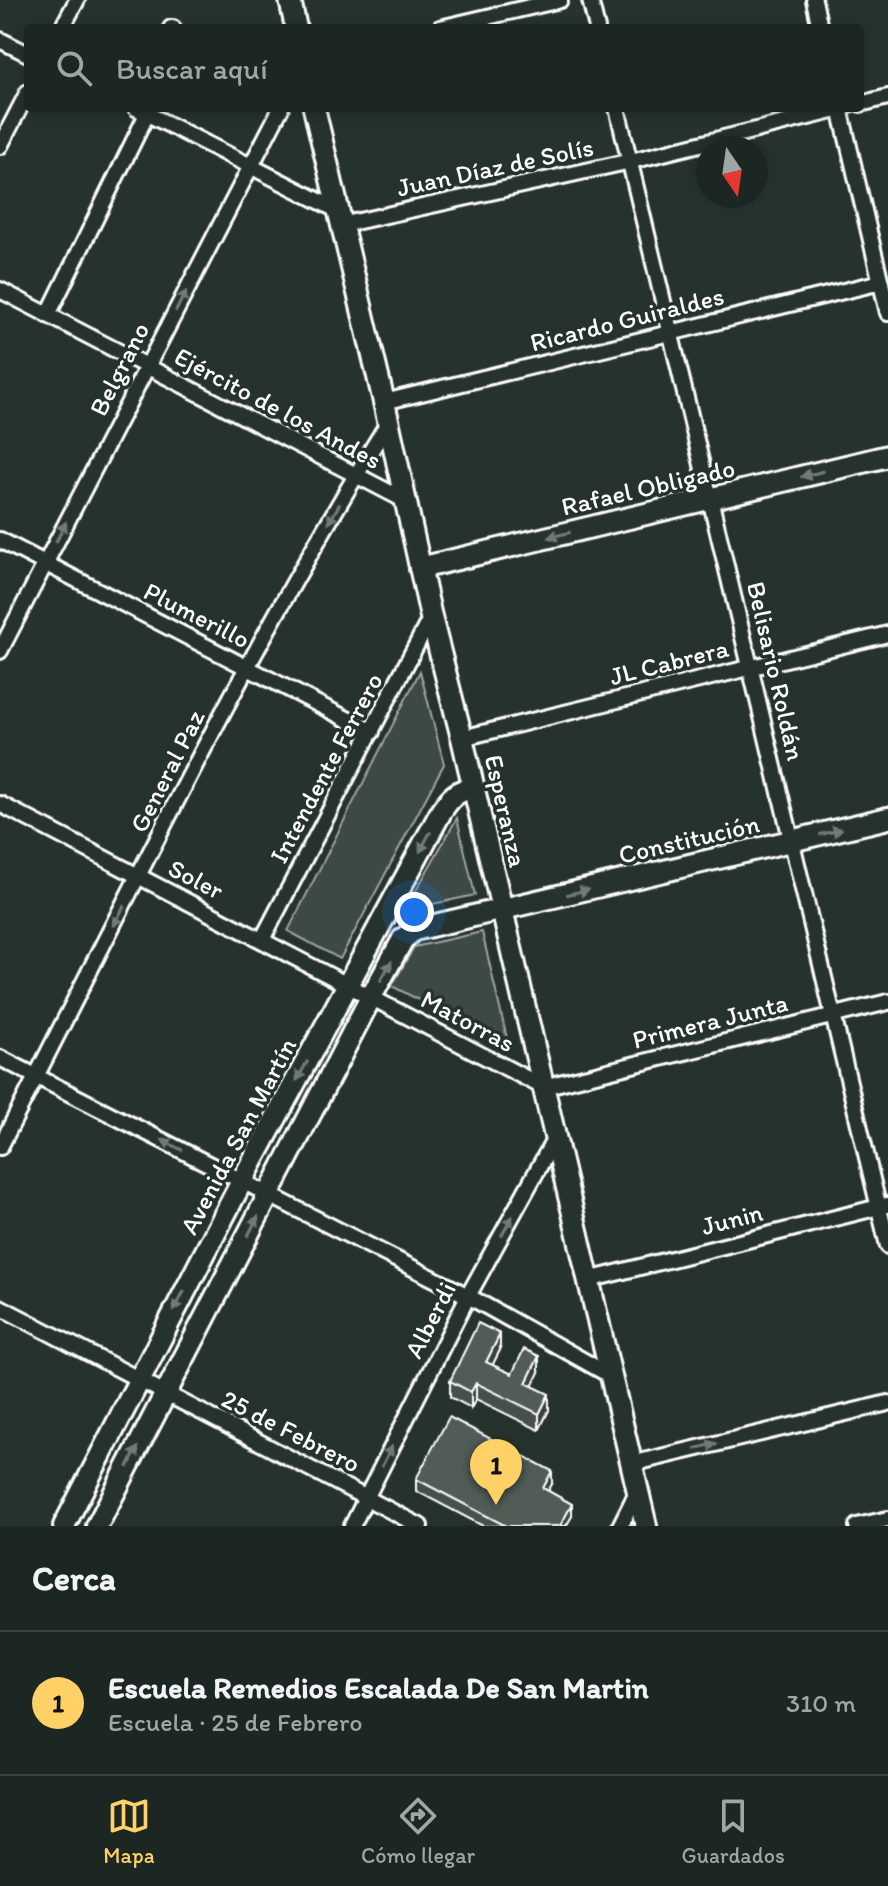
<!DOCTYPE html>
<html lang="es">
<meta charset="utf-8">
<style>
:root{--surface:#1c2622;--page:#29322f;--text:#f1f3f6;--muted:#a0a5a5;--line:#3a4340;--accent:#ffd166}
body{margin:0;font-family:Itim,sans-serif;background:var(--page);color:var(--text)}
.compass{position:absolute;left:696px;top:136px;width:72px;height:72px;border-radius:50%;background:var(--surface);box-shadow:0 4px 12px #0003;rotate:167deg}
.you{position:absolute;left:414px;top:912px;width:28px;height:28px;margin:-20px;border:6px solid #fff;border-radius:50%;background:#1a73e8;box-shadow:0 0 0 12px #1a73e833}
.badge{display:grid;place-items:center;width:52px;height:52px;border-radius:50%;background:var(--accent);color:#111;font-size:26px;font-weight:700}
.pin{position:absolute;translate:-50% -66px;filter:drop-shadow(0 2px 4px #0008)}
.pin::after{content:'';position:absolute;top:42px;width:28px;height:24px;background:inherit;clip-path:polygon(0 0,100% 0,50% 100%)}
.list{margin:0;padding:0;list-style:none}
h2{display:flex;justify-content:space-between;align-items:center;height:104px;margin:0;padding:0 32px;font-size:34px}
h2 small{font-size:26px;font-weight:400;color:var(--muted)}
.list li{display:grid;grid-template-columns:52px 1fr auto;gap:24px;align-items:center;box-sizing:border-box;height:144px;padding:0 32px;border-top:2px solid var(--line)}
.list b{display:block;font-size:30px;white-space:nowrap}
.list p{margin:0;font-size:26px;white-space:nowrap;color:var(--muted)}
.list em{font-size:26px;font-style:normal;color:var(--muted)}
.icon{flex:none;width:44px;height:44px;fill:none;stroke:currentColor;stroke-width:2;stroke-linecap:round;stroke-linejoin:round}
.map{position:relative;flex:none;width:888px;height:1526px;overflow:hidden}
.search{position:absolute;background:var(--surface);box-shadow:0 4px 12px #0003;left:24px;right:24px;top:24px;height:88px;display:flex;align-items:center;gap:20px;box-sizing:border-box;padding:0 28px;border-radius:8px;color:var(--muted);font-size:30px}
.sheet{height:248px;background:var(--surface)}
nav{display:flex;justify-content:space-around;align-items:center;box-sizing:border-box;height:112px;border-top:2px solid var(--line);background:var(--surface);font-size:22px;color:var(--muted)}
nav a{display:grid;justify-items:center;gap:4px}
nav .on{color:var(--accent)}
.map>svg:first-child{display:block}
.green{fill:#3e4944;stroke:#9ea4a2;stroke-width:2}
.lines{fill:none;stroke-linecap:round;stroke-linejoin:round}
.minor-casing{stroke:#fff;stroke-width:20}
.secondary-casing{stroke:#fff;stroke-width:26}
.minor{stroke:#26332d;stroke-width:14}
.secondary{stroke:#26332d;stroke-width:20}
.wall{fill:#464f4b;stroke:#fff;stroke-width:2}
.shaded-wall{fill:#39403d;stroke:#fff;stroke-width:2}
.building{fill:#515c57;stroke:#fff;stroke-width:2}
.oneway{fill:#727a76}
.labels{text-anchor:middle;dominant-baseline:central;stroke-width:7;stroke-linejoin:round;paint-order:stroke}
.street-label{font-size:26px;fill:#fff;stroke:#26332d}
</style>
<div class="map">
<svg width="888" height="1526" viewBox="0 0 888 1526">
<rect width="100%" height="100%" fill="#26332d"/>
<filter id="ink" filterUnits="userSpaceOnUse"><feTurbulence type="fractalNoise" baseFrequency=".0125" numOctaves="2"/><feDisplacementMap in="SourceGraphic" scale="16" xChannelSelector="R" yChannelSelector="G"/><feConvolveMatrix kernelMatrix="1 2 1 2 8 2 1 2 1" color-interpolation-filters="sRGB"/></filter>
<g filter="url(#ink)">
<g class="green">
<path d="M420,671L444,764L340,959L288,931Z"/>
<path d="M457,818L475,895L405,910Z"/>
<path d="M482,932L509,1047L392,986L414,947Z"/>
</g>
<g class="lines">
<g class="minor-casing">
<g id="minor">
<path d="M590,0L597,28"/>
<path d="M814,0L820,28"/>
<path d="M62,28L77,0"/>
<path d="M171,28H173"/>
<path d="M440,28L560,0"/>
<path d="M0,40L28,54"/>
<path d="M860,104L888,97"/>
<path d="M136,108L337,210"/>
<path d="M617,108L888,1246"/>
<path d="M840,108L888,313"/>
<path d="M0,146L28,92"/>
<path d="M341,225L631,161L845,108"/>
<path d="M0,290L406,501"/>
<path d="M48,315L150,108"/>
<path d="M384,402L881,282"/>
<path d="M0,540L372,732"/>
<path d="M0,651L281,108"/>
<path d="M462,738L888,634"/>
<path d="M0,804L543,1087L888,1002"/>
<path d="M262,940L431,617"/>
<path d="M0,1058L468,1296L611,1376"/>
<path d="M0,1147C125,904 244,655 388,423"/>
<path d="M588,1280L887,1205"/>
<path d="M0,1307L420,1526"/>
<path d="M631,1464L888,1403"/>
<path d="M352,1526L468,1296L555,1138"/>
<path d="M620,1526L637,1492"/>
<path d="M857,1526L888,1519"/>
</g>
</g>
<g class="secondary-casing">
<g id="secondary">
<path d="M290,0L296,28"/>
<path d="M314,108L384,402L431,617L462,738L646,1526"/>
<path d="M420,568L888,456"/>
<path d="M64,1526L242,1181L442,810C451,797 457,790 474,788"/>
<path d="M97,1526L371,997L403,939L414,930L888,818"/>
</g>
</g>
<use href="#minor" class="minor"/>
<use href="#secondary" class="secondary"/>
</g>
<g class="wall">
<path d="M500,1350L492,1365L512,1374L539,1372L532,1386L549,1410L539,1430L476,1399L471,1408L450,1397V1381Z"/>
<path d="M416,1479L552,1484L548,1491L572,1516L566,1526H483L416,1491Z"/>
</g>
<g class="shaded-wall">
<path d="M500,1334V1350L486,1378V1362Z"/>
<path d="M539,1356V1372L526,1399V1383Z"/>
<path d="M476,1383V1399L471,1408V1392Z"/>
<path d="M549,1394V1410L539,1430V1414Z"/>
<path d="M552,1471V1484L543,1500V1488Z"/>
<path d="M572,1504V1516L566,1526H560Z"/>
</g>
<g class="building">
<path d="M478,1323L500,1334L486,1362L512,1374L524,1349L539,1356L526,1383L549,1394L539,1414L476,1383L471,1392L450,1381Z"/>
<path d="M449,1417L552,1471L543,1488L572,1504L560,1526H506L416,1479Z"/>
</g>
<defs><path id="oneway-solid" d="M-6-.8H1V-3.2L6.5 0L1 3.2V.8H-6Z" transform="scale(2)"/></defs>
<g class="oneway">
<use href="#oneway-solid" transform="translate(181 301) rotate(-63)"/>
<use href="#oneway-solid" transform="translate(812 474) rotate(166)"/>
<use href="#oneway-solid" transform="translate(334 514) rotate(119)"/>
<use href="#oneway-solid" transform="translate(61 532) rotate(-63)"/>
<use href="#oneway-solid" transform="translate(559 535) rotate(167)"/>
<use href="#oneway-solid" transform="translate(831 832) rotate(-14)"/>
<use href="#oneway-solid" transform="translate(425 842) rotate(118)"/>
<use href="#oneway-solid" transform="translate(578 892) rotate(-13)"/>
<use href="#oneway-solid" transform="translate(119 916) rotate(117)"/>
<use href="#oneway-solid" transform="translate(386 971) rotate(-61)"/>
<use href="#oneway-solid" transform="translate(302 1071) rotate(119)"/>
<use href="#oneway-solid" transform="translate(172 1145) rotate(-153)"/>
<use href="#oneway-solid" transform="translate(253 1226) rotate(-63)"/>
<use href="#oneway-solid" transform="translate(507 1226) rotate(-61)"/>
<use href="#oneway-solid" transform="translate(179 1301) rotate(117)"/>
<use href="#oneway-solid" transform="translate(706 1446) rotate(-13)"/>
<use href="#oneway-solid" transform="translate(387 1456) rotate(-63)"/>
<use href="#oneway-solid" transform="translate(133 1457) rotate(-63)"/>
</g>
</g>
<g class="labels">
<g class="street-label">
<text transform="translate(495 167) rotate(-12)">Juan Díaz de Solís</text>
<text transform="translate(627 319) rotate(-14)">Ricardo Guiraldes</text>
<text transform="translate(119 369) rotate(-63)">Belgrano</text>
<text transform="translate(278 408) rotate(28)">Ejército de los Andes</text>
<text transform="translate(648 487) rotate(-13)">Rafael Obligado</text>
<text transform="translate(197 615) rotate(27)">Plumerillo</text>
<text transform="translate(669 662) rotate(-14)">JL Cabrera</text>
<text transform="translate(776 671) rotate(77)">Belisario Roldán</text>
<text transform="translate(326 768) rotate(-62)">Intendente Ferrero</text>
<text transform="translate(167 771) rotate(-63)">General Paz</text>
<text transform="translate(506 811) rotate(77)">Esperanza</text>
<text transform="translate(689 839) rotate(-13)">Constitución</text>
<text transform="translate(196 879) rotate(27)">Soler</text>
<text transform="translate(468 1021) rotate(28)">Matorras</text>
<text transform="translate(710 1021) rotate(-14)">Primera Junta</text>
<text transform="translate(238 1136) rotate(-62)">Avenida San Martín</text>
<text transform="translate(732 1219) rotate(-14)">Junin</text>
<text transform="translate(430 1320) rotate(-63)">Alberdi</text>
<text transform="translate(291 1431) rotate(27)">25 de Febrero</text>
</g>
</g>
</svg>
<svg class="compass" viewBox="-18 -18 36 36"><path d="M0-13l5 13h-10z" fill="#e53935"/><path d="M0 13l5-13h-10z" fill="#a0a5a5"/></svg>
<div class="you"></div>
<div class="pin badge" style="left:496px;top:1505px">1</div>
<div class="search"><svg class="icon" aria-label="search" viewBox="0 0 24 24"><circle cx="10" cy="10" r="6"/><path d="M15 15l6 6"/></svg>Buscar aquí</div>
</div>
<section class="sheet">
<h2>Cerca<small></small></h2>
<ul class="list">
<li><span class="badge">1</span><div><b>Escuela Remedios Escalada De San Martin</b><p>Escuela · 25 de Febrero</p></div><em>310 m</em></li>
</ul>
</section>
<nav>
<a class="on"><svg class="icon" aria-label="map" viewBox="0 0 24 24"><path d="M3 6l6-2 6 2 6-2v14l-6 2-6-2-6 2zM9 4v14M15 6v14"/></svg>Mapa</a>
<a><svg class="icon" aria-label="directions" viewBox="0 0 24 24"><path d="M12 3l9 9-9 9-9-9zM9 14v-3h6M13 9l2 2-2 2"/></svg>Cómo llegar</a>
<a><svg class="icon" aria-label="saved" viewBox="0 0 24 24"><path d="M7 4h10v16l-5-4-5 4z"/></svg>Guardados</a>
</nav>
